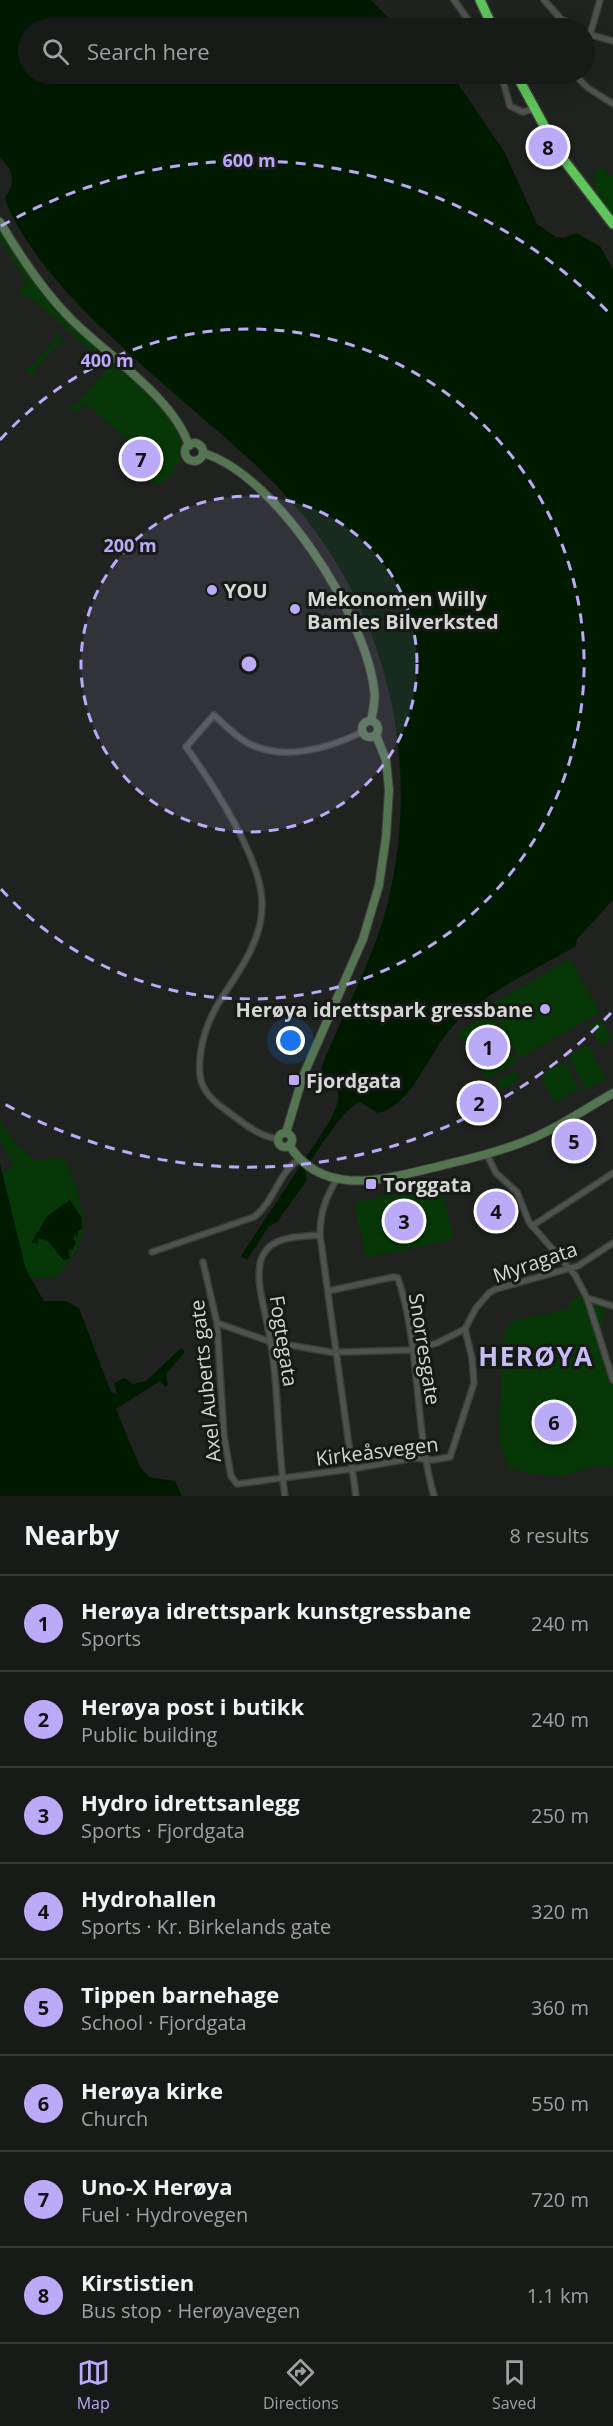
<!DOCTYPE html>
<meta charset="utf-8">
<style>
:root{--surface:#171a17;--page:#202320;--text:#f1f3f6;--muted:#9ea1a1;--line:#363836;--accent:#baaaf7}
body{margin:0;font-family:"Open Sans",sans-serif;background:var(--page);color:var(--text)}
.you{position:absolute;left:291px;top:1041px;width:21px;height:21px;margin:-15px;border:4px solid #fff;border-radius:50%;background:#1a73e8;box-shadow:0 0 0 9px #1a73e833}
.badge{display:grid;place-items:center;width:39px;height:39px;border-radius:50%;background:var(--accent);color:#111;font-size:20px;font-weight:700}
.pin{position:absolute;translate:-50% -50%;border:3px solid #fff;box-shadow:0 2px 6px #0006}
.list{margin:0;padding:0;list-style:none}
h2{display:flex;justify-content:space-between;align-items:center;height:78px;margin:0;padding:0 24px;font-size:26px}
h2 small{font-size:20px;font-weight:400;color:var(--muted)}
.list li{display:grid;grid-template-columns:39px 1fr auto;gap:18px;align-items:center;box-sizing:border-box;height:96px;padding:0 24px;border-top:2px solid var(--line)}
.list b{display:block;font-size:22px;white-space:nowrap}
.list p{margin:0;font-size:20px;white-space:nowrap;color:var(--muted)}
.list em{font-size:20px;font-style:normal;color:var(--muted)}
.icon{flex:none;width:33px;height:33px;fill:none;stroke:currentColor;stroke-width:2;stroke-linecap:round;stroke-linejoin:round}
.map{position:relative;flex:none;width:613px;height:1496px;overflow:hidden}
.search{position:absolute;background:var(--surface);box-shadow:0 6px 24px #0002;left:18px;right:18px;top:18px;height:66px;display:flex;align-items:center;gap:15px;box-sizing:border-box;padding:0 21px;border-radius:33px;color:var(--muted);font-size:22px}
.sheet{height:846px;background:var(--surface)}
nav{display:flex;justify-content:space-around;align-items:center;box-sizing:border-box;height:84px;border-top:2px solid var(--line);background:var(--surface);font-size:16px;color:var(--muted)}
nav a{display:grid;justify-items:center;gap:3px}
nav .on{color:var(--accent)}
.map>svg:first-child{display:block}
.green{fill:#073707}
.water{fill:#001a00}
.lines{fill:none;stroke-linecap:round;stroke-linejoin:round}
.street-casing{stroke:#3a3d3a;stroke-width:8}
.secondary-casing{stroke:#3a3d3a;stroke-width:10}
.highway-casing{stroke:#3a3d3a;stroke-width:12}
.street{stroke:#4f524e;stroke-width:5}
.secondary{stroke:#547452;stroke-width:8}
.highway{stroke:#5ec55a;stroke-width:9}
.ring{fill:none;stroke:#baaaf7;stroke-width:3;stroke-dasharray:10 8}
.poi-dot{fill:#baaaf7;stroke:#161916;stroke-width:2}
.labels{text-anchor:middle;dominant-baseline:central;stroke-width:6;stroke-linejoin:round;paint-order:stroke}
.poi-label{font-size:20px;font-weight:bold;fill:#d5d7d5;stroke:#161916;text-anchor:start}
.street-label{font-size:20px;fill:#d5d7d5;stroke:#161916}
.district-label{font-size:26px;font-weight:bold;letter-spacing:1.5px;fill:#c7bdf6;stroke:#161916}
.centre{fill:#baaaf7;stroke:#161916;stroke-width:3}
.ring-label{font-size:18px;text-anchor:middle;font-weight:bold;fill:#baaaf7;stroke:#161916;stroke-width:6;stroke-linejoin:round;paint-order:stroke}
</style>
<div class="map">
<svg width="613" height="1496" viewBox="0 0 613 1496">
<rect width="100%" height="100%" fill="#1f221f"/>
<g class="green">
<path d="M602,165L608,175L613,176V218L595,189L594,176Z"/>
<path d="M0,228C28,264 56,301 86,336C108,364 207,424 176,467C171,474 164,483 156,485L149,479L159,466L85,403L75,412L69,408L70,404L74,407L106,371L103,368L106,364L29,296L26,298L19,292L27,282L0,240Z"/>
<path d="M55,334H57L65,343L63,344L60,342L33,371L36,374L32,376L25,368L27,366L30,368L56,338Z"/>
<path d="M570,959L600,1012L520,1058L489,1006Z"/>
<path d="M490,1014L517,1062L486,1080L458,1032Z"/>
<path d="M601,1019L612,1040L601,1046L590,1026Z"/>
<path d="M588,1045L606,1079L586,1090L568,1055Z"/>
<path d="M564,1062L579,1089L555,1103L540,1075Z"/>
<path d="M515,1071L520,1080L500,1090L496,1082Z"/>
<path d="M0,1120L15,1143L34,1160L62,1158C73,1170 85,1212 83,1229C81,1246 68,1265 56,1277L29,1278L15,1241L0,1174L14,1166L0,1139Z"/>
<path d="M441,1184L454,1239L366,1258L354,1203Z"/>
<path d="M581,1295L586,1296L603,1306L604,1316L599,1332L613,1370V1467C601,1461 583,1470 571,1474C557,1479 525,1472 509,1469L499,1441L504,1333L511,1323L517,1320L568,1309L572,1300Z"/>
</g>
<g class="water">
<path d="M0,0H371L393,23L415,25L421,28H28V74H453L460,87L504,151L537,224L556,237L564,238L576,233L600,246L613,269V900L577,939L576,946C535,970 483,993 452,1027C429,1052 412,1106 378,1113L360,1102C345,1106 313,1156 305,1171L307,1180L277,1222L269,1226L247,1260L241,1256L246,1248L330,1121C338,1102 347,1091 323,1081L321,1069C326,1054 333,1040 339,1026C357,987 376,948 387,906C422,767 390,618 297,508C255,459 201,418 153,375C106,332 65,297 29,244C20,230 10,214 5,198C16,184 14,169 0,158Z"/>
<path d="M0,1164L26,1270L44,1301H66L79,1308L111,1392L117,1394L114,1383L125,1378L133,1384L146,1381L181,1348L185,1352L166,1374L168,1385L165,1387L160,1381L116,1409L140,1467L149,1477L175,1481L182,1496H0Z"/>
<path d="M70,1200L82,1218V1229L78,1231L77,1238L75,1234L74,1238L72,1237L76,1243L73,1249L68,1251L70,1259L63,1260L48,1241L38,1238V1244L31,1243L47,1216Z"/>
</g>
<g class="lines">
<g class="street-casing">
<g id="street">
<path d="M454,0L474,28"/>
<path d="M544,0L561,19L576,28"/>
<path d="M557,28L561,19"/>
<path d="M584,33L613,41"/>
<path d="M590,35L600,0"/>
<path d="M501,74L510,106L523,112L534,109"/>
<path d="M574,74L588,88L613,104"/>
<path d="M279,1139C259,1137 243,1123 227,1111C202,1094 196,1080 201,1050C209,1003 236,985 253,945C259,932 262,919 262,905C263,860 212,783 186,747L214,715C224,724 234,735 246,742C281,762 328,749 362,732"/>
<path d="M487,1155L496,1173L517,1192L529,1222L575,1275L587,1298L613,1380"/>
<path d="M337,1179C326,1197 320,1212 320,1235L356,1496"/>
<path d="M532,1226L613,1173"/>
<path d="M152,1252L254,1217C274,1202 278,1174 298,1160"/>
<path d="M203,1262L217,1323L224,1436L231,1476L237,1484L352,1469L414,1458L433,1460L450,1457L474,1383L472,1358L465,1329"/>
<path d="M328,1291L393,1277L398,1278C421,1349 414,1425 434,1496"/>
<path d="M587,1298L613,1306"/>
<path d="M217,1323L271,1342L336,1353"/>
<path d="M341,1352L414,1350L437,1343L465,1329L476,1308L489,1293L496,1289L578,1266L613,1243"/>
<path d="M285,1496C276,1438 280,1382 267,1323C263,1304 254,1273 263,1255C273,1235 301,1237 320,1235"/>
</g>
</g>
<g class="secondary-casing">
<g id="secondary">
<path d="M0,222C20,256 42,290 71,319C107,355 174,398 189,446"/>
<circle cx="194" cy="452" r="9"/>
<path d="M203,453C277,475 365,615 374,689C376,700 373,710 371,721"/>
<circle cx="370" cy="729" r="8"/>
<path d="M286,1133L303,1076L363,939L379,885L386,837L389,790L386,760L376,735"/>
<circle cx="285" cy="1140" r="7"/>
<path d="M289,1145C324,1200 388,1178 440,1166C472,1158 503,1151 533,1138C561,1126 587,1108 613,1093"/>
</g>
</g>
<g class="highway-casing">
<g id="highway">
<path d="M480,0L493,28"/>
<path d="M516,74L560,155L613,224"/>
</g>
</g>
<use href="#street" class="street"/>
<use href="#secondary" class="secondary"/>
<use href="#highway" class="highway"/>
</g>
<circle cx="249" cy="664" r="168" fill="#baaaf7" fill-opacity=".12"/>
<g class="ring">
<circle cx="249" cy="664" r="168"/>
<path d="M0 440A335 335 0 1 1 0 888"/>
<path d="M611 1013A503 503 0 0 1 1 1102M1 226A503 503 0 0 1 611 315"/>
</g>
<g class="poi-dot">
<circle cx="212" cy="590" r="6"/>
<circle cx="295" cy="609" r="6"/>
<circle cx="545" cy="1009" r="6"/>
<rect x="288" y="1074" width="12" height="12" rx="3"/>
<rect x="365" y="1178" width="12" height="12" rx="3"/>
</g>
<g class="labels">
<g class="poi-label">
<text x="224" y="590">YOU</text>
<text x="307" y="598">Mekonomen Willy<tspan x="307" dy="23">Bamles Bilverksted</tspan></text>
<text x="533" y="1009" text-anchor="end">Herøya idrettspark gressbane</text>
<text x="306" y="1080">Fjordgata</text>
<text x="383" y="1184">Torggata</text>
</g>
<g class="street-label">
<text transform="translate(535 1262) rotate(-19)">Myragata</text>
<text transform="translate(284 1341) rotate(81)">Fogtegata</text>
<text transform="translate(425 1349) rotate(81)">Snorresgate</text>
<text transform="translate(205 1381) rotate(-96)">Axel Auberts gate</text>
<text transform="translate(377 1451) rotate(-7)">Kirkeåsvegen</text>
</g>
<g class="district-label">
<text x="536" y="1356">HERØYA</text>
</g>
</g>
<circle cx="249" cy="664" r="9" class="centre"/>
<g class="ring-label">
<text x="249" y="167">600 m</text>
<text x="107" y="367">400 m</text>
<text x="130" y="552">200 m</text>
</g>
</svg>
<div class="you"></div>
<div class="pin badge" style="left:488px;top:1047px">1</div>
<div class="pin badge" style="left:479px;top:1103px">2</div>
<div class="pin badge" style="left:404px;top:1221px">3</div>
<div class="pin badge" style="left:496px;top:1211px">4</div>
<div class="pin badge" style="left:574px;top:1141px">5</div>
<div class="pin badge" style="left:554px;top:1422px">6</div>
<div class="pin badge" style="left:141px;top:459px">7</div>
<div class="pin badge" style="left:548px;top:147px">8</div>
<div class="search"><svg class="icon" aria-label="search" viewBox="0 0 24 24"><circle cx="10" cy="10" r="6"/><path d="M15 15l6 6"/></svg>Search here</div>
</div>
<section class="sheet">
<h2>Nearby<small>8 results</small></h2>
<ul class="list">
<li><span class="badge">1</span><div><b>Herøya idrettspark kunstgressbane</b><p>Sports</p></div><em>240 m</em></li>
<li><span class="badge">2</span><div><b>Herøya post i butikk</b><p>Public building</p></div><em>240 m</em></li>
<li><span class="badge">3</span><div><b>Hydro idrettsanlegg</b><p>Sports · Fjordgata</p></div><em>250 m</em></li>
<li><span class="badge">4</span><div><b>Hydrohallen</b><p>Sports · Kr. Birkelands gate</p></div><em>320 m</em></li>
<li><span class="badge">5</span><div><b>Tippen barnehage</b><p>School · Fjordgata</p></div><em>360 m</em></li>
<li><span class="badge">6</span><div><b>Herøya kirke</b><p>Church</p></div><em>550 m</em></li>
<li><span class="badge">7</span><div><b>Uno-X Herøya</b><p>Fuel · Hydrovegen</p></div><em>720 m</em></li>
<li><span class="badge">8</span><div><b>Kirstistien</b><p>Bus stop · Herøyavegen</p></div><em>1.1 km</em></li>
</ul>
</section>
<nav>
<a class="on"><svg class="icon" aria-label="map" viewBox="0 0 24 24"><path d="M3 6l6-2 6 2 6-2v14l-6 2-6-2-6 2zM9 4v14M15 6v14"/></svg>Map</a>
<a><svg class="icon" aria-label="directions" viewBox="0 0 24 24"><path d="M12 3l9 9-9 9-9-9zM9 14v-3h6M13 9l2 2-2 2"/></svg>Directions</a>
<a><svg class="icon" aria-label="saved" viewBox="0 0 24 24"><path d="M7 4h10v16l-5-4-5 4z"/></svg>Saved</a>
</nav>
